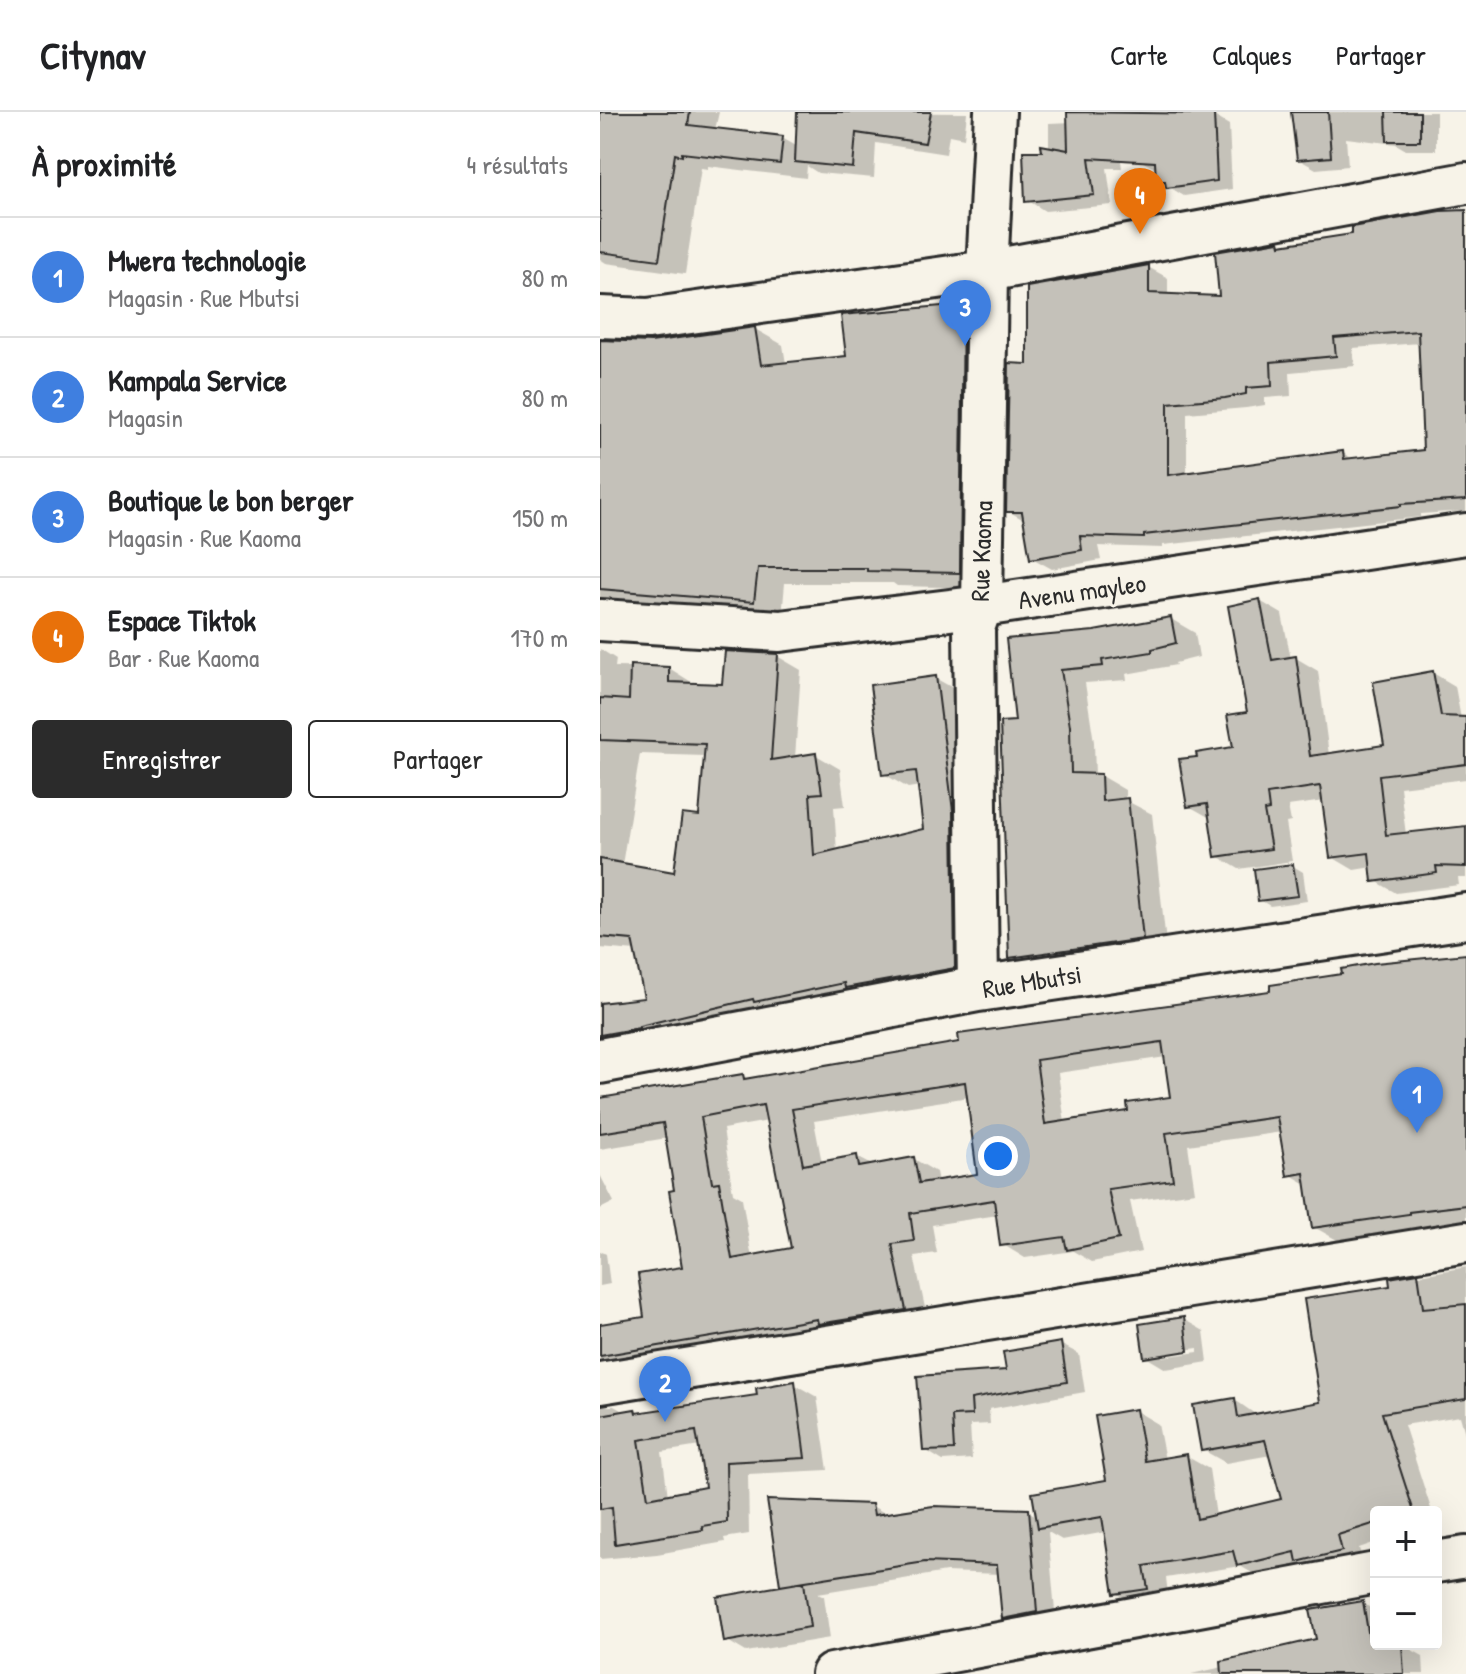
<!DOCTYPE html>
<html lang="fr">
<meta charset="utf-8">
<style>
:root{--surface:#fff;--page:#f6f6f6;--text:#202124;--muted:#757577;--line:#e0e0e0;--accent:#2b2b2b}
body{margin:0;font-family:"Patrick Hand",sans-serif;background:var(--page);color:var(--text)}
.controls{position:absolute;right:24px;bottom:24px;display:grid;overflow:hidden;border-radius:8px;box-shadow:0 8px 32px #0002}
.controls button{width:72px;height:72px;display:grid;place-items:center;padding:0;border:0;border-bottom:2px solid var(--line);background:var(--surface);color:var(--text);font:40px sans-serif}
.you{position:absolute;left:398px;top:1044px;width:28px;height:28px;margin:-20px;border:6px solid #fff;border-radius:50%;background:#1a73e8;box-shadow:0 0 0 12px #1a73e833}
.badge{display:grid;place-items:center;width:52px;height:52px;border-radius:50%;background:var(--accent);color:#fff;font-size:26px;font-weight:700}
.pin{position:absolute;translate:-50% -66px;filter:drop-shadow(0 2px 4px #0008)}
.pin::after{content:'';position:absolute;top:42px;width:28px;height:24px;background:inherit;clip-path:polygon(0 0,100% 0,50% 100%)}
.list{margin:0;padding:0;list-style:none}
h2{display:flex;justify-content:space-between;align-items:center;height:104px;margin:0;padding:0 32px;font-size:34px}
h2 small{font-size:26px;font-weight:400;color:var(--muted)}
.list li{display:grid;grid-template-columns:52px 1fr auto;gap:24px;align-items:center;box-sizing:border-box;height:120px;padding:0 32px;border-top:2px solid var(--line)}
.list b{display:block;font-size:30px;white-space:nowrap}
.list p{margin:0;font-size:26px;white-space:nowrap;color:var(--muted)}
.list em{font-size:26px;font-style:normal;color:var(--muted)}
.actions{display:flex;gap:16px;padding:24px 32px}
.actions a{flex:1;padding:18px 0;border:2px solid var(--accent);border-radius:8px;text-align:center;font-size:28px;color:var(--accent)}
.actions .main{background:var(--accent);color:#fff}
.map{position:relative;flex:none;width:866px;height:1562px;overflow:hidden}
header{display:flex;align-items:center;gap:48px;box-sizing:border-box;height:112px;padding:0 40px;background:var(--surface);border-bottom:2px solid var(--line)}
header strong{font-size:38px}
nav{display:flex;gap:44px;margin-inline-start:auto;font-size:28px}
main{display:flex}
aside{flex:1;background:var(--surface)}
.map>svg:first-child{display:block}
.shadow{fill:#0003;fill-rule:evenodd}
.building{fill:#c4c1b9;stroke:#2b2b2b;stroke-width:2;fill-rule:evenodd}
.lines{fill:none;stroke-linecap:round;stroke-linejoin:round}
.street-casing{stroke:#2b2b2b;stroke-width:46}
.secondary-casing{stroke:#2b2b2b;stroke-width:50}
.street{stroke:#f7f3e8;stroke-width:40}
.secondary{stroke:#f7f3e8;stroke-width:44}
.labels{text-anchor:middle;dominant-baseline:central;stroke-width:6;stroke-linejoin:round;paint-order:stroke}
.street-label{font-size:26px;fill:#2b2b2b;stroke:#f7f3e8}
</style>
<header>
<strong>Citynav</strong>
<nav><a>Carte</a><a>Calques</a><a>Partager</a></nav>
</header>
<main>
<aside>
<h2>À proximité<small>4 résultats</small></h2>
<ul class="list">
<li><span class="badge" style="background:#3f7fe0">1</span><div><b>Mwera technologie</b><p>Magasin · Rue Mbutsi</p></div><em>80 m</em></li>
<li><span class="badge" style="background:#3f7fe0">2</span><div><b>Kampala Service</b><p>Magasin</p></div><em>80 m</em></li>
<li><span class="badge" style="background:#3f7fe0">3</span><div><b>Boutique le bon berger</b><p>Magasin · Rue Kaoma</p></div><em>150 m</em></li>
<li><span class="badge" style="background:#e8710a">4</span><div><b>Espace Tiktok</b><p>Bar · Rue Kaoma</p></div><em>170 m</em></li>
</ul>
<div class="actions"><a class="main">Enregistrer</a><a>Partager</a></div>
</aside>
<div class="map">
<svg width="866" height="1562" viewBox="0 0 866 1562">
<rect width="100%" height="100%" fill="#f7f3e8"/>
<filter id="ink" filterUnits="userSpaceOnUse"><feTurbulence type="fractalNoise" baseFrequency=".0125" numOctaves="2"/><feDisplacementMap in="SourceGraphic" scale="16" xChannelSelector="R" yChannelSelector="G"/><feConvolveMatrix kernelMatrix="1 2 1 2 8 2 1 2 1" color-interpolation-filters="sRGB"/></filter>
<g filter="url(#ink)">
<g class="shadow">
<path d="M0,0H119L115,18L182,26L198,35L199,0L367,1L364,26L349,23L346,42L276,31L274,66L218,61L207,54L206,66L108,54V57L101,56L85,162L6,151L0,147Z"/>
<path d="M693,0H836V38H806L796,32L746,26L748,54L716,57L698,47Z"/>
<path d="M614,4L629,13L632,77L584,84L558,68L557,57L539,48Z"/>
<path d="M498,9L517,20L522,56H507L512,93L445,99L427,88L444,41L449,36V11Z"/>
<path d="M866,100V399L820,402V405L563,433V436L498,434L501,448L452,457L432,446L424,408L408,399L429,254L548,155L568,166V184L621,186L679,131L686,135L755,124ZM820,231L825,340L754,348L743,341L587,362V301L646,296L665,293V286L691,284L690,260L755,254L753,236Z"/>
<path d="M363,196L391,212L387,476L297,474L293,471H185L182,505L0,489V230L47,232L155,217L183,233L186,252L248,245L243,205Z"/>
<path d="M660,489L682,502L691,547L696,546L718,559L729,643L786,635L833,561L855,574L863,618H866V667L800,675L806,723L866,716V766H858L859,773L796,781L774,768L772,755L754,758L732,745L724,689L688,694L691,710L686,711L692,749L639,757L617,744L612,707L589,694L635,637L650,602Z"/>
<path d="M571,507L595,521L599,545L575,551L576,553L526,562L527,568L485,571L494,630L495,664H501L525,678V688L552,702L567,840L435,859L411,844L417,611L408,529L494,521Z"/>
<path d="M0,537L16,547L15,555L69,556L93,571V573L124,574L177,544L201,558L195,646L216,643L240,657L245,694L234,695L237,740L325,719L320,674L308,676L284,662L335,566L360,580L379,869L0,939V925L20,922V918L0,921V893L47,887L36,839L0,836ZM40,642L106,644L101,706L76,763L22,753Z"/>
<path d="M693,754L703,760L707,789L670,794L660,788Z"/>
<path d="M866,844V1109L737,1128L714,1115L708,1073L689,1062L682,1020L588,1033L595,1080L530,1089L541,1140L492,1150L473,1139L425,1146L402,1132L398,1103L332,1113L337,1141L314,1144L328,1210L0,1286V1214L184,1184L193,1138L168,1009L123,1017L133,1081L142,1086L153,1153L106,1159L76,1080L67,1026L0,1037V988L143,964L150,968L673,881ZM566,945L572,986L530,1000L465,1011L458,961ZM369,985L379,1064L338,1070L336,1060L314,1047L274,1054L257,1045L222,1051L214,1009Z"/>
<path d="M0,1063L14,1090L0,1097Z"/>
<path d="M0,1139L6,1142L10,1172L0,1174Z"/>
<path d="M866,1155V1325L860,1304L804,1313L832,1400H776V1430L759,1436L763,1451L661,1466L640,1454L566,1466L569,1489L539,1494L516,1481L506,1420L462,1428L448,1420L456,1511L423,1517L404,1506L400,1462L346,1460L218,1481L224,1484L230,1526L146,1540L126,1528L187,1475L181,1472L272,1394L288,1403L428,1399L438,1405L508,1370L536,1299L558,1312L565,1348L586,1344L609,1357L616,1404L683,1388L671,1343L626,1351L603,1338L635,1288L658,1304L722,1292L792,1176L791,1168Z"/>
<path d="M583,1207L604,1219L608,1250L566,1257L546,1245ZM598,1236V1240L562,1245V1241Z"/>
<path d="M460,1232L479,1242L485,1280L389,1297L390,1312L370,1313L372,1347L343,1349L325,1338L319,1266L408,1260Z"/>
<path d="M194,1272L217,1285L228,1358L148,1362L149,1422L124,1426L125,1430L57,1442L0,1447V1289L2,1294H14L26,1301L35,1300L40,1302L159,1285ZM100,1334L107,1377L68,1384L62,1340Z"/>
<path d="M762,1491L776,1499V1532H801L823,1544L824,1562H591L660,1547L718,1529Z"/>
</g>
<g class="building">
<path d="M0,0H90L88,13L183,24L180,52L82,41V44L75,42L59,148L0,140Z"/>
<path d="M197,0H331L325,31L256,21L253,56L195,50Z"/>
<path d="M467,0L614,2L617,69L566,76L565,69H556L555,50L489,46L494,83L425,90L423,39H442L441,33L468,38Z"/>
<path d="M691,0H728L731,45L697,48Z"/>
<path d="M786,0H820V29H787Z"/>
<path d="M866,98V388L801,392V394L544,423V426L480,424L482,438L430,447L422,400H406L409,251L427,252V175L549,153V181L619,184L615,140L679,129L680,133L752,122V115L840,99ZM818,219L823,338L744,347L743,339L568,363V291L625,286L646,282V276L672,274L671,250L736,244L734,226Z"/>
<path d="M342,194H363L360,461L267,459V456H158L154,490L0,477V228L51,230L155,215L161,253L246,244L241,203Z"/>
<path d="M660,487L672,548L696,544L710,644L784,633L773,570L833,559L841,604L866,605V652L779,663L786,723L866,714V755L836,754L837,761L772,770L769,741L730,746L720,674L667,682L669,698L664,699L671,737L615,745L607,692L587,695L579,647L597,645L596,641L633,635L627,603L647,600L628,494Z"/>
<path d="M571,505L576,531L552,537V540L502,548L503,554L461,558L470,614L471,661L501,662L502,689L528,686L543,827L409,846L400,610L415,609L406,527L494,519Z"/>
<path d="M125,539L178,542L171,648L216,641L222,681L210,682L214,743L323,717L316,659L282,663L270,573L336,564L353,699L355,856L245,876L244,871L154,890L153,887L39,914V916L0,923V891L44,886L32,828L0,825V747L74,760L82,702L99,704L105,632L0,628V586L29,588L30,553L69,555V570L122,572Z"/>
<path d="M693,752L698,784L658,789L654,757Z"/>
<path d="M866,842V1093L809,1100V1102L712,1116L704,1061L687,1064L677,1005L566,1021L573,1068L508,1077L519,1127L467,1138L464,1125L400,1134L394,1088L310,1101L314,1129L292,1132L306,1198L218,1212L217,1207L0,1244V1212L44,1205L38,1162L82,1155L69,1079L74,1078L63,1011L0,1021V986L143,962L144,967L359,930L358,922L670,879V873L742,862L741,857L775,851ZM562,930L570,985L527,991L528,999L445,1012L436,948ZM365,970L377,1062L319,1071L314,1045L259,1055L257,1043L203,1053L192,997ZM163,993L191,1136L132,1147L119,1070L112,1071L101,1005Z"/>
<path d="M818,1161L823,1196L866,1192V1287L782,1301L814,1400H776V1411L738,1423L742,1439L697,1450L695,1440L637,1454L633,1439L544,1454L548,1477L514,1482L502,1405L438,1416L432,1381L506,1368L495,1304L536,1297L545,1349L587,1342L597,1407L681,1387L665,1328L601,1339L593,1293L635,1286L638,1305L720,1290L704,1187L790,1174L789,1166Z"/>
<path d="M584,1205L588,1239L544,1246L539,1212Z"/>
<path d="M461,1230L467,1270L371,1287L372,1303L352,1304L354,1338L323,1339L317,1264L406,1258L403,1240Z"/>
<path d="M195,1269L205,1346L126,1350L127,1410L102,1414L103,1418L15,1432L12,1395L0,1397V1303L35,1297L36,1301L157,1283L156,1276ZM96,1319L105,1375L48,1386L39,1328Z"/>
<path d="M167,1388L272,1392L274,1403L333,1394L429,1397L437,1500L402,1507L397,1453L325,1450L180,1473Z"/>
<path d="M204,1470L210,1515L124,1530L117,1485Z"/>
<path d="M763,1489L770,1532H802L804,1562H622L621,1549L716,1527L710,1498Z"/>
</g>
<g class="lines">
<g class="street-casing">
<g id="street">
<path d="M0,205L48,207L387,159L866,71"/>
<path d="M0,508L180,519L382,494L866,422"/>
<path d="M378,877L374,516L382,494L387,159L395,0"/>
<path d="M0,1271L866,1130"/>
<path d="M836,1450L866,1445"/>
<path d="M232,1562L776,1461"/>
</g>
</g>
<g class="secondary-casing">
<path id="secondary" d="M0,949L378,877L866,804"/>
</g>
<use href="#street" class="street"/>
<use href="#secondary" class="secondary"/>
</g>
</g>
<g class="labels">
<g class="street-label">
<text transform="translate(381 439) rotate(-88)">Rue Kaoma</text>
<text transform="translate(482 479) rotate(-8)">Avenu mayleo</text>
<text transform="translate(432 869) rotate(-9)">Rue Mbutsi</text>
</g>
</g>
</svg>
<div class="controls">
<button>+</button>
<button>−</button>
</div>
<div class="you"></div>
<div class="pin badge" style="left:817px;top:1021px;background:#3f7fe0">1</div>
<div class="pin badge" style="left:65px;top:1310px;background:#3f7fe0">2</div>
<div class="pin badge" style="left:365px;top:234px;background:#3f7fe0">3</div>
<div class="pin badge" style="left:540px;top:122px;background:#e8710a">4</div>
</div>
</main>
